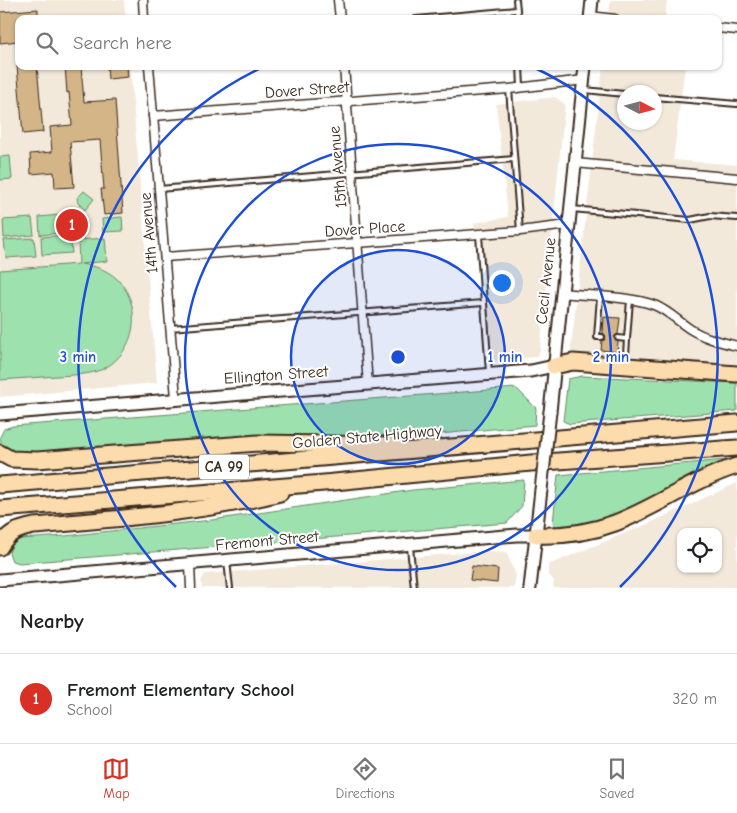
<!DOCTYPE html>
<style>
:root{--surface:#fff;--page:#f6f6f6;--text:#202124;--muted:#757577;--line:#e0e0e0;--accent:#d93025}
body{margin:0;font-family:"Comic Neue",sans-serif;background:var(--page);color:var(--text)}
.controls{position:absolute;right:15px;bottom:15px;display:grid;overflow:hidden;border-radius:10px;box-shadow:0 1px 4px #0004}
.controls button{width:45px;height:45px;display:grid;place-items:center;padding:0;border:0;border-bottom:1px solid var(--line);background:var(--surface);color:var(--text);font:25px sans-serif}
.compass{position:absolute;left:617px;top:85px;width:45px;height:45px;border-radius:50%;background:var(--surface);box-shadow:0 1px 4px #0004;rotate:96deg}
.you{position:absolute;left:501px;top:282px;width:18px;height:18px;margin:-12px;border:4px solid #fff;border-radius:50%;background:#1a73e8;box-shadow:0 0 0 8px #1a73e833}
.badge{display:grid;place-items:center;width:32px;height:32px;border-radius:50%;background:var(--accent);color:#fff;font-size:16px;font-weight:700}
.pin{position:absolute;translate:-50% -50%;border:2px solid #fff;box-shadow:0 1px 5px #0006}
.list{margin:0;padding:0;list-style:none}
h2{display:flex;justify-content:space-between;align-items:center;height:65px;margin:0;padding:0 20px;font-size:21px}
h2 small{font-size:16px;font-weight:400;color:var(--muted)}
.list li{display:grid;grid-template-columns:32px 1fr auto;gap:15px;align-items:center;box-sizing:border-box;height:90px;padding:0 20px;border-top:1px solid var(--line)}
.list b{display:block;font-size:19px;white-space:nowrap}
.list p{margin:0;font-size:16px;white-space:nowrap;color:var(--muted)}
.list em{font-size:16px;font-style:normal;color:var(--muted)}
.icon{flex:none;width:28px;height:28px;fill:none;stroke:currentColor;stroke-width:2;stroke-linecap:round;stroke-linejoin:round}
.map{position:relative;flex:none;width:737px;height:588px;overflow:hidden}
.search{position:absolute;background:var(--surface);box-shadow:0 1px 4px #0004;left:15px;right:15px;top:15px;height:55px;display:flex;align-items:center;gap:12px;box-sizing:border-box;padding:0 18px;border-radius:10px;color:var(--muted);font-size:19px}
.sheet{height:155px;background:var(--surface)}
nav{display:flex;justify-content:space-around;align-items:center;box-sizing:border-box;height:70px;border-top:1px solid var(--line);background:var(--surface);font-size:14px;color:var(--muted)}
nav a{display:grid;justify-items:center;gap:2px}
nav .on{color:var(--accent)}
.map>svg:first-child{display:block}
.built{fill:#f2e9db;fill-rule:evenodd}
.green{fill:#9de2ae;stroke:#6c8666}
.building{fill:#d3b587;stroke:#3b2a1e}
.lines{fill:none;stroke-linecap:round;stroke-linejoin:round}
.service-casing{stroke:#3b2a1e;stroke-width:8}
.minor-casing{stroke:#3b2a1e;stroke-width:11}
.secondary-casing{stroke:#3b2a1e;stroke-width:15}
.motorway-casing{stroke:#3b2a1e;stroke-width:19}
.service{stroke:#fff;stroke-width:4}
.minor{stroke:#fff;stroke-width:8}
.secondary{stroke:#fff;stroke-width:11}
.motorway{stroke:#fcdcac;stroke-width:15}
.secondary-bridge-casing{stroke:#3b2a1e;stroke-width:15;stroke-linecap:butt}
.secondary-bridge{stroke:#fff;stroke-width:11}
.ring{fill:none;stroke:#1d4ed8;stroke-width:2.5}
.labels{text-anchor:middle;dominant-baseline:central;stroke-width:4;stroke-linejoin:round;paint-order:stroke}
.shield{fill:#fff;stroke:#766a62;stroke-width:1}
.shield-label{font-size:15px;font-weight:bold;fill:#3b2a1e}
.street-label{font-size:16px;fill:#3b2a1e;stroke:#fff}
.centre{fill:#1d4ed8;stroke:#fff;stroke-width:2.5}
.ring-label{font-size:15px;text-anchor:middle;font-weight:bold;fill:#1d4ed8;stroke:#fff;stroke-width:4;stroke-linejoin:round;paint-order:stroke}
</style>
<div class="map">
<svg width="737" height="588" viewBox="0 0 737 588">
<rect width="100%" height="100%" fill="#fff"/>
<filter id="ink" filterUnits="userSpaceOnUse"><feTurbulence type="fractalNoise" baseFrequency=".02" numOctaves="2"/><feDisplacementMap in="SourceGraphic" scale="10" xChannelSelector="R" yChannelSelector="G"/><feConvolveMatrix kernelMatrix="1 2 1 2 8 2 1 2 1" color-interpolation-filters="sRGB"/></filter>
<g filter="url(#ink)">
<g class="built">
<path d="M0,0H124L126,19H19V66H130L157,383L0,397Z"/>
<path d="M611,0H667L665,19H608Z"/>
<path d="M603,66H685L673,160L737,165V364L570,356ZM624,92H654V122H624Z"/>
<path d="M555,97L565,104L540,350L538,355L534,357L493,362L474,223L508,217L496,104Z"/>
<path d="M737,483V588H553L554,581L548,574V565L652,522ZM681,532H718V569H681Z"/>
<path d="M487,551L506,552L516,575L514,588H202L201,581L205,574Z"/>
</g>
<g class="green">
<path d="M10,156L12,179L0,180V157Z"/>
<path d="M84,191L94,199L85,210L78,203L77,198Z"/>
<path d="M69,214L70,232L40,235L39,217Z"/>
<path d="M122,217L123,231L103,232L102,219Z"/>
<path d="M32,218L34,235L4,238L3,220Z"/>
<path d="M70,235L72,253L42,255L41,237Z"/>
<path d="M34,238L36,256L6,258L4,240Z"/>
<path d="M105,238L107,261L81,264C94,266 106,269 116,278C144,304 137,352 103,369C89,375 73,375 57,376C38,377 19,379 0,380V270L79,264L78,240Z"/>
<path d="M582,376L737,383V411L570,424L563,421L568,379Z"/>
<path d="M516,388L536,408L535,425L377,440L27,452L10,451L2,446L0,437L4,429L13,426Z"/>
<path d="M737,459L613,519L590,525L557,528L553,523L558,475Z"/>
<path d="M524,480L522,506L507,523L20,563L12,561L9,553L12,545L20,539L65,536L212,520L413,490Z"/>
</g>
<g class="building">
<path d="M38,9V19H19V41L0,43V12Z"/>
<path d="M17,66H37L43,132L23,134Z"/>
<path d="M65,66H81L84,102L115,100L123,213L104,215L101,189H104L100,140L70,142L74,187L55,188L54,172L31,174L30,154L52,152L50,127L72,125L69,92L67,93Z"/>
<path d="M107,66H127L128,77L108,79Z"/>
<path d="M604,317L620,318L618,334L614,338L618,342L617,352L601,350L602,341L606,337L603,333Z"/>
<path d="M472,566L498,569L497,583L470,580Z"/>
</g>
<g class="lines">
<g class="service-casing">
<g id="service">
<path d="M516,0L518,19"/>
<path d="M416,19L517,10"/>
<path d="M520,66L521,87"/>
<path d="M509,89L520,231"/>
<path d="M585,90L624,94"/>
<path d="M654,97L737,104"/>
<path d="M159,189L514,159"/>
<path d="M572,209L690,220L710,216L737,218"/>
<path d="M479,235L489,372"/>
<path d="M600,297L597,337H602"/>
<path d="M170,328L483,303"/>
<path d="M618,338L627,339L630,300"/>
<path d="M626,355L627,339"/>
<path d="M410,547L414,588"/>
<path d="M227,561L230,588"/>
</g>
</g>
<g class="minor-casing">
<g id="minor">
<path d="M143,0L144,19"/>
<path d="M338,0L340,19"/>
<path d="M590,16L615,19"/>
<path d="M718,28L737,30"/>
<path d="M149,66L176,398"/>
<path d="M344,66L368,385"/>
<path d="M153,116L509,89L584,80"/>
<path d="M575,163L737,178"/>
<path d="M165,257L520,231L568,225"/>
<path d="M562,293C589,296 629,296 654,305C667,310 678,321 690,329C704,338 721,342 737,346"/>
<path d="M190,564L191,588"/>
</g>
</g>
<g class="secondary-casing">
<g id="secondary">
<path d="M590,19L592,0"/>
<path d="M550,412L585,66"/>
<path d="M0,414C177,398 354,386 531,371L554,366"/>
<path d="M0,580L517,535H536"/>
<path d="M530,588L541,490"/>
</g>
</g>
<g class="motorway-casing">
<g id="motorway">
<path d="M554,366L573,362L737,374"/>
<path d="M0,453L11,459L37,460L258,443L394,445"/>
<path d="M0,485L737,423"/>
<path d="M0,509L324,483L531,463L737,448"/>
<path d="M536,535C562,536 591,532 615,523C657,507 694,479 737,466"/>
<path d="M0,547C8,532 19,529 34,526C116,519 200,513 280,493"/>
</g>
</g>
<use href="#service" class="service"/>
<use href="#minor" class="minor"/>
<use href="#secondary" class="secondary"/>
<use href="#motorway" class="motorway"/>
<g class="secondary-bridge-casing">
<path id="secondary-bridge" d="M541,490L550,412"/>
</g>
<use href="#secondary-bridge" class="secondary-bridge"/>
</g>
</g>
<circle cx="398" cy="357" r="107" fill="#1d4ed8" fill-opacity=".12"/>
<g class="ring">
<circle cx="398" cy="357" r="107"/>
<circle cx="398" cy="357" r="213"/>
<path d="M176 587A320 320 0 0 1 263 67M533 67A320 320 0 0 1 620 587"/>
</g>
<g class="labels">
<rect class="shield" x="199" y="454.5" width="50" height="25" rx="4"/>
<g class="shield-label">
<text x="224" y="467">CA 99</text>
</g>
<g class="street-label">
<text transform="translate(307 90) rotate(-4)">Dover Street</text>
<text transform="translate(338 167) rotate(-95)">15th Avenue</text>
<text transform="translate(365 229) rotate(-4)">Dover Place</text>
<text transform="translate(149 233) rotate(-95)">14th Avenue</text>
<text transform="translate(546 281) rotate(-84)">Cecil Avenue</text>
<text transform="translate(276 375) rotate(-4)">Ellington Street</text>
<text transform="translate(367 437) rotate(-5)">Golden State Highway</text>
<text transform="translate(267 541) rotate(-5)">Fremont Street</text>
</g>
</g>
<circle cx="398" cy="357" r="8" class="centre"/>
<g class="ring-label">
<text x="505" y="362">1 min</text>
<text x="611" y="362">2 min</text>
<text x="78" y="362">3 min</text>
</g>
</svg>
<div class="controls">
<button><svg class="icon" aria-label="locate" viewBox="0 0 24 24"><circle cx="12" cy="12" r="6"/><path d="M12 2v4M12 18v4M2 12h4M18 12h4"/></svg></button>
</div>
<svg class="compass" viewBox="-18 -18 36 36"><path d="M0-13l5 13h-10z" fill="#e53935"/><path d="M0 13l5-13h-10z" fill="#757577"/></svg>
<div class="you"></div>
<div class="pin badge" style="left:72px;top:225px">1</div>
<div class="search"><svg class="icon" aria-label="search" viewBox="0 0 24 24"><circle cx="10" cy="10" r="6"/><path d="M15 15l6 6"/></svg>Search here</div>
</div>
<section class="sheet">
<h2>Nearby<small></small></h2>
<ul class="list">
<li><span class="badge">1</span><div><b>Fremont Elementary School</b><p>School</p></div><em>320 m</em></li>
</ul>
</section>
<nav>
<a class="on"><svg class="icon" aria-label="map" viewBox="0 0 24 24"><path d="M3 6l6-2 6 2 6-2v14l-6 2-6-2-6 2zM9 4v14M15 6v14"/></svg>Map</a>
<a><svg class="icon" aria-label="directions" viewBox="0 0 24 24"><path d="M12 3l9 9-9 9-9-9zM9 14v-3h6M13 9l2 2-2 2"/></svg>Directions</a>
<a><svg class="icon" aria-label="saved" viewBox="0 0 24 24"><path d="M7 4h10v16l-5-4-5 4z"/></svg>Saved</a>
</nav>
